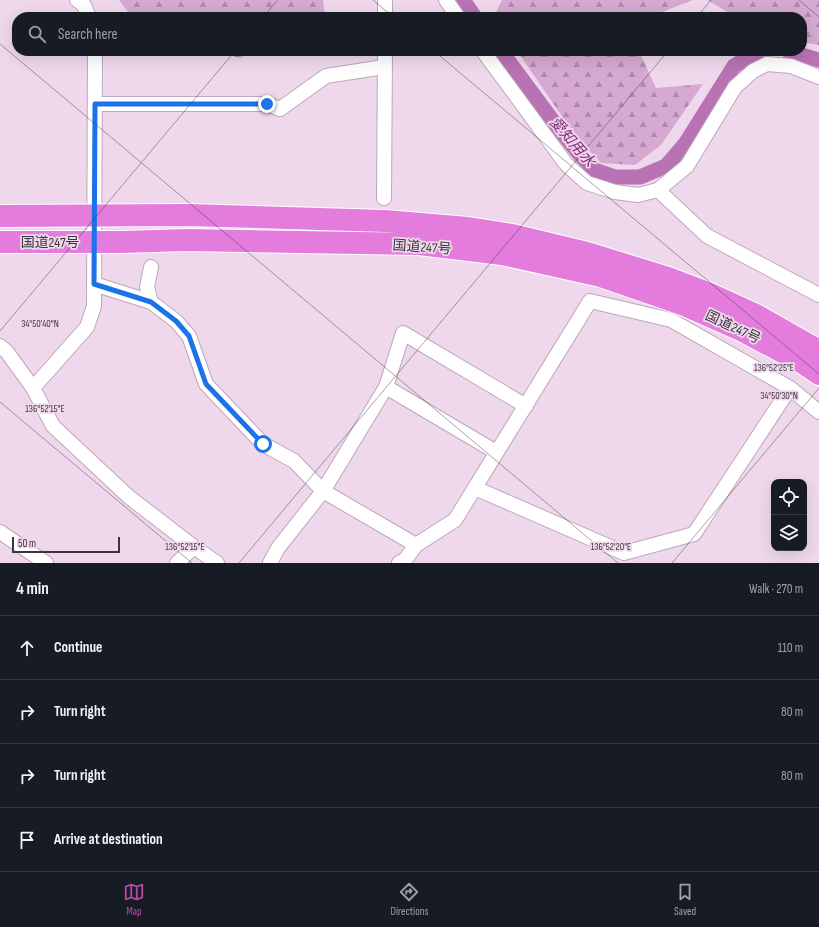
<!DOCTYPE html>
<meta charset="utf-8">
<style>
:root{--surface:#171b24;--page:#20242c;--text:#f1f3f6;--muted:#9ea1a6;--line:#363941;--accent:#b24aac}
body{margin:0;font-family:"Sofia Sans Condensed","Noto Sans JP",sans-serif;background:var(--page);color:var(--text)}
.controls{position:absolute;right:12px;bottom:12px;display:grid;overflow:hidden;border-radius:8px;box-shadow:0 4px 16px #0002}
.controls button{width:36px;height:36px;display:grid;place-items:center;padding:0;border:0;border-bottom:1px solid var(--line);background:var(--surface);color:var(--text);font:20px sans-serif}
.scale{position:absolute;left:12px;bottom:10px;width:108px;box-sizing:border-box;padding-left:4px;border:2px solid #3f363d;border-top:0;font-size:11px;line-height:14px;white-space:nowrap;color:#3f363d;-webkit-text-stroke:3px #efd8ec;paint-order:stroke}
.stop{position:absolute;width:12px;height:12px;margin:-9px;border:3px solid #1a73e8;border-radius:50%;background:#fff}
.stop.end{background:#1a73e8;border-color:#fff;box-shadow:0 1px 4px #0008}
.list{margin:0;padding:0;list-style:none}
h2{display:flex;justify-content:space-between;align-items:center;height:52px;margin:0;padding:0 16px;font-size:17px}
h2 small{font-size:13px;font-weight:400;color:var(--muted)}
.list li{display:grid;grid-template-columns:26px 1fr auto;gap:12px;align-items:center;box-sizing:border-box;height:64px;padding:0 16px;border-top:1px solid var(--line)}
.list b{display:block;font-size:15px;white-space:nowrap}
.list em{font-size:13px;font-style:normal;color:var(--muted)}
.icon{flex:none;width:22px;height:22px;fill:none;stroke:currentColor;stroke-width:2;stroke-linecap:round;stroke-linejoin:round}
.map{position:relative;flex:none;width:819px;height:563px;overflow:hidden}
.search{position:absolute;background:var(--surface);box-shadow:0 4px 16px #0002;left:12px;right:12px;top:12px;height:44px;display:flex;align-items:center;gap:10px;box-sizing:border-box;padding:0 14px;border-radius:16px;color:var(--muted);font-size:15px}
.sheet{height:308px;background:var(--surface)}
nav{display:flex;justify-content:space-around;align-items:center;box-sizing:border-box;height:56px;border-top:1px solid var(--line);background:var(--surface);font-size:11px;color:var(--muted)}
nav a{display:grid;justify-items:center;gap:2px}
nav .on{color:var(--accent)}
.map>svg:first-child{display:block}
.forest{fill:url(#forest-firs)}
.lines{fill:none;stroke-linecap:round;stroke-linejoin:round}
.canal{stroke:#b972b3;stroke-width:15}
.street-casing{stroke:#bda7bb;stroke-width:16}
.highway-casing{stroke:#fff;stroke-width:24}
.street{stroke:#fff;stroke-width:14}
.highway{stroke:#e37cdc;stroke-width:22}
.route{stroke:#1a73e8;stroke-width:5}
.ticks{fill:none;stroke:#3f363d;stroke-width:1;stroke-opacity:0.45}
.labels{text-anchor:middle;dominant-baseline:central;stroke-width:3.5;stroke-linejoin:round;paint-order:stroke}
.street-label{font-size:14px;fill:#3f363d;stroke:#efd8ec}
.water-label{font-size:15px;font-style:italic;fill:#832d7e;stroke:#efd8ec}
.ticks-label{font-size:10px;text-anchor:middle;fill:#3f363d;stroke:#efd8ec;stroke-width:3.5;stroke-linejoin:round;paint-order:stroke}
</style>
<div class="map">
<svg width="819" height="563" viewBox="0 0 819 563">
<defs>
<pattern id="forest-firs" width="22" height="20" patternUnits="userSpaceOnUse"><rect width="22" height="20" fill="#d6a9d2"/><path d="M5 1l3.5 6h-7zM16 11l3.5 6h-7z" fill="#af8aac"/></pattern>
</defs>
<rect width="100%" height="100%" fill="#efd8ec"/>
<g class="forest">
<path d="M119,0H323L325,17H132Z"/>
<path d="M502,0H693L649,17H494Z"/>
<path d="M707,0H819V45L802,42V17H736Z"/>
<path d="M215,51H254L240,58Z"/>
<path d="M517,51H639L656,88L703,84L661,145L635,165L601,163L577,138Z"/>
</g>
<g class="lines">
<g class="canal">
<path d="M463,0L475,17"/>
<path d="M501,51L559,129L581,156L595,170L615,177H640L666,166L685,144L734,66L759,51"/>
<path d="M788,51L819,60"/>
</g>
<g class="street-casing">
<g id="street">
<path d="M77,0L84,5L89,17"/>
<path d="M446,0L458,17"/>
<path d="M385,17V0"/>
<path d="M483,51L566,164L587,183L615,192L638,195L658,190L687,166L735,87L753,71L767,64L791,66L819,77"/>
<path d="M95,104H267L280,109L326,76L384,67"/>
<path d="M658,190L707,236L819,295"/>
<path d="M384,198L385,51"/>
<path d="M151,267L147,287L151,302L176,321L189,336L206,384L263,444L294,461L323,491L416,545"/>
<path d="M94,284L151,302"/>
<path d="M0,346L7,352L33,388L53,426L129,497L194,547L217,563"/>
<path d="M386,387L496,452"/>
<path d="M33,388L87,327L94,306L95,51"/>
<path d="M475,488L624,553L694,534L790,388"/>
<path d="M0,532L46,563"/>
<path d="M177,563L194,547"/>
<path d="M270,563L278,548L323,491L386,387L403,333L526,406"/>
<path d="M399,563L405,560L416,545L455,520L590,301L671,320L790,388L819,412"/>
</g>
</g>
<g class="highway-casing">
<g id="highway">
<path d="M0,216L188,215L385,221L468,228L512,235L587,253L668,278L710,294L756,315L819,351"/>
<path d="M0,242H122L187,240L419,244L502,254L601,276L682,304L743,331L803,363L819,374"/>
</g>
</g>
<use href="#street" class="street"/>
<use href="#highway" class="highway"/>
</g>
<g class="lines">
<path class="route" d="M263,444L206,384L189,336L176,321L151,302L94,284L95,104H267"/>
</g>
<path class="ticks" d="M373,0L393,17M799,0L819,17M263,17L278,0M697,17L711,0M0,44L618,563M434,51L819,374M0,331L235,51M0,402L192,563M239,563L668,51M672,563L819,388"/>
<g class="labels">
<g class="street-label">
<text x="50" y="242">国道247号</text>
<text transform="translate(422 247) rotate(4)">国道247号</text>
<text transform="translate(733 327) rotate(25)">国道247号</text>
</g>
<g class="water-label">
<text transform="translate(572 142) rotate(49)">愛知用水</text>
</g>
</g>
<g class="ticks-label">
<text x="40" y="327">34°50'40"N</text>
<text x="774" y="371">136°52'25"E</text>
<text x="779" y="399">34°50'30"N</text>
<text x="45" y="412">136°52'15"E</text>
<text x="185" y="550">136°52'15"E</text>
<text x="611" y="550">136°52'20"E</text>
</g>
</svg>
<div class="controls">
<button><svg class="icon" aria-label="locate" viewBox="0 0 24 24"><circle cx="12" cy="12" r="6"/><path d="M12 2v4M12 18v4M2 12h4M18 12h4"/></svg></button>
<button><svg class="icon" aria-label="layers" viewBox="0 0 24 24"><path d="M12 4l9 5-9 5-9-5zM3 14l9 5 9-5"/></svg></button>
</div>
<div class="scale">50 m</div>
<div class="stop" style="left:263px;top:444px"></div>
<div class="stop end" style="left:267px;top:104px"></div>
<div class="search"><svg class="icon" aria-label="search" viewBox="0 0 24 24"><circle cx="10" cy="10" r="6"/><path d="M15 15l6 6"/></svg>Search here</div>
</div>
<section class="sheet">
<h2>4 min<small>Walk · 270 m</small></h2>
<ul class="list">
<li><svg class="icon" aria-label="ahead" viewBox="0 0 24 24"><path d="M12 20V5M6 11l6-6 6 6"/></svg><div><b>Continue</b></div><em>110 m</em></li>
<li><svg class="icon" aria-label="right" viewBox="0 0 24 24"><path d="M7 20v-9h11M14 6l5 5-5 5"/></svg><div><b>Turn right</b></div><em>80 m</em></li>
<li><svg class="icon" aria-label="right" viewBox="0 0 24 24"><path d="M7 20v-9h11M14 6l5 5-5 5"/></svg><div><b>Turn right</b></div><em>80 m</em></li>
<li><svg class="icon" aria-label="arrive" viewBox="0 0 24 24"><path d="M6 21V4h12l-3 4 3 4H6"/></svg><div><b>Arrive at destination</b></div></li>
</ul>
</section>
<nav>
<a class="on"><svg class="icon" aria-label="map" viewBox="0 0 24 24"><path d="M3 6l6-2 6 2 6-2v14l-6 2-6-2-6 2zM9 4v14M15 6v14"/></svg>Map</a>
<a><svg class="icon" aria-label="directions" viewBox="0 0 24 24"><path d="M12 3l9 9-9 9-9-9zM9 14v-3h6M13 9l2 2-2 2"/></svg>Directions</a>
<a><svg class="icon" aria-label="saved" viewBox="0 0 24 24"><path d="M7 4h10v16l-5-4-5 4z"/></svg>Saved</a>
</nav>
